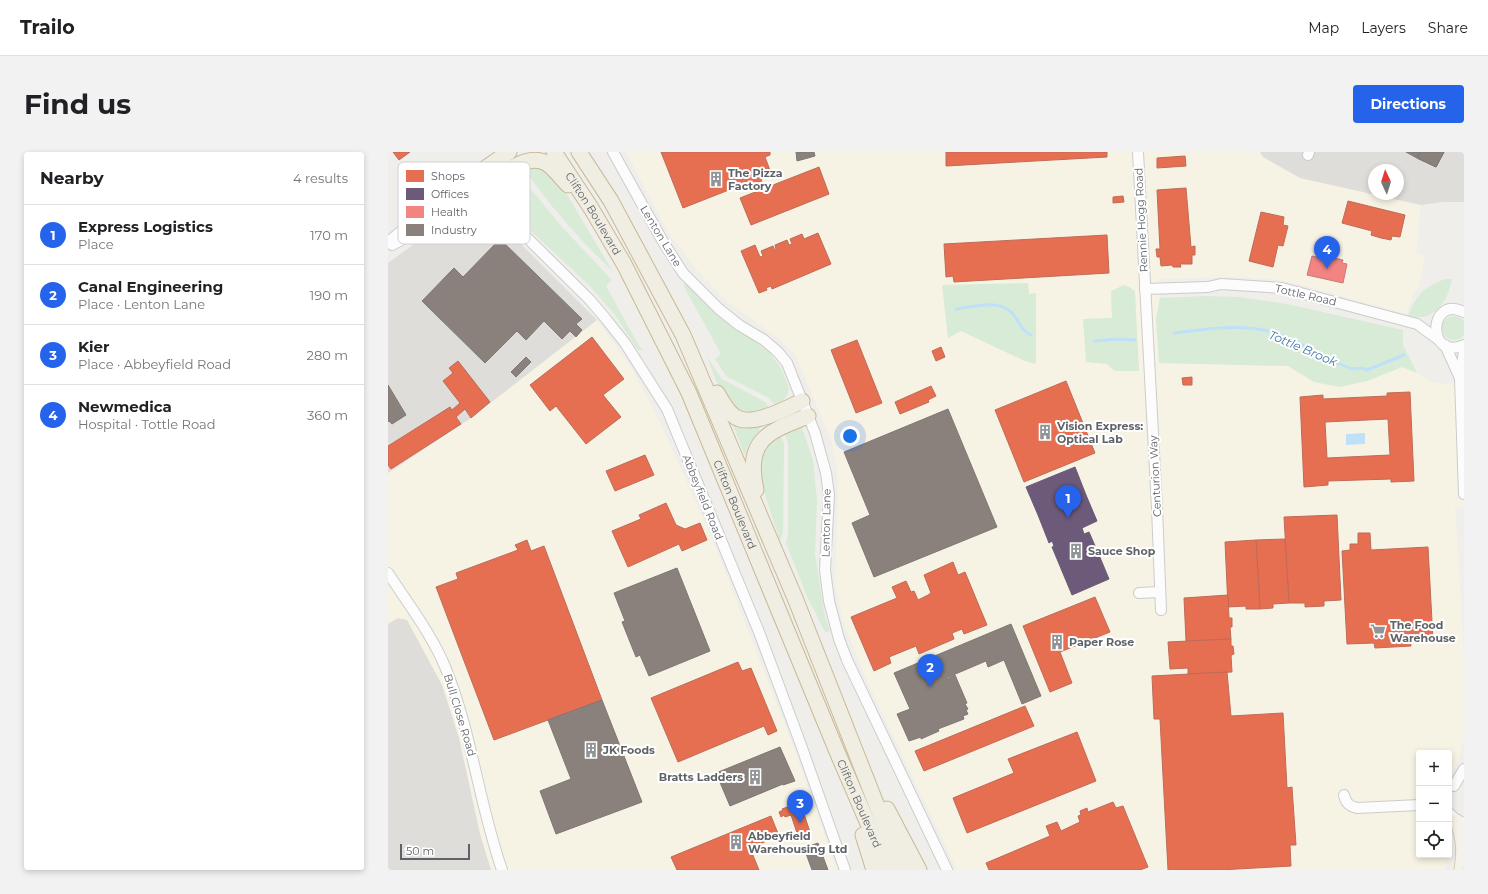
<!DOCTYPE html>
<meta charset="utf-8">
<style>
:root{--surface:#fff;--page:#f2f2f2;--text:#202124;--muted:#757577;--line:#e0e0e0;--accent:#2563eb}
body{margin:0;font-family:Montserrat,sans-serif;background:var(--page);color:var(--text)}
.controls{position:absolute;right:12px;bottom:12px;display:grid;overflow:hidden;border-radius:4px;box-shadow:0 2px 6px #0003}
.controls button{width:36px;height:36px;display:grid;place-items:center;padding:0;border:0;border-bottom:1px solid var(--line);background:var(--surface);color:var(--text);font:20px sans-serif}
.compass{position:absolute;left:980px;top:12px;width:36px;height:36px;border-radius:50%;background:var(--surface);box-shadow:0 2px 6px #0003;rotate:356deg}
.scale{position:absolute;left:12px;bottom:10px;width:70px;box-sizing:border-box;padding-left:4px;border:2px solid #5f6368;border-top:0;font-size:11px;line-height:14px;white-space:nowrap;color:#5f6368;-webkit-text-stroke:3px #fff;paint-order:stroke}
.you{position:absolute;left:462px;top:284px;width:14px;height:14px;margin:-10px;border:3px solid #fff;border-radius:50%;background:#1a73e8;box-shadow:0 0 0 6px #1a73e833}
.badge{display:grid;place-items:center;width:26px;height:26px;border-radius:50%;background:var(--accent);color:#fff;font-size:13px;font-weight:700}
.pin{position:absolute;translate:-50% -33px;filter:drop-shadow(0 1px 2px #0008)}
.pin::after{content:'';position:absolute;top:21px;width:14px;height:12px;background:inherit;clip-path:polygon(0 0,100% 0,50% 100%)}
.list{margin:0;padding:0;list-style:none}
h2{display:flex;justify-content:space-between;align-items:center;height:52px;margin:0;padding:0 16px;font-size:17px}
h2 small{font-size:13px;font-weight:400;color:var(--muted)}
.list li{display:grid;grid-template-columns:26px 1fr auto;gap:12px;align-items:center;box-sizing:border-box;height:60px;padding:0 16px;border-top:1px solid var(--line)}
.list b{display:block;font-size:15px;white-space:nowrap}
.list p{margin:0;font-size:13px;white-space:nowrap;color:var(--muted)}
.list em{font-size:13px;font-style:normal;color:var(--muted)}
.icon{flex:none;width:22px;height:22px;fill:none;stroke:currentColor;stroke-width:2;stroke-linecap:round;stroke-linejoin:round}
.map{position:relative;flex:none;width:1076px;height:718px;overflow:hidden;border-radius:4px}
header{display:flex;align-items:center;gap:24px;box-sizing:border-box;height:56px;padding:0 20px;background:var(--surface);border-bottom:1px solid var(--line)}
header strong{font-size:19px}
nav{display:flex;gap:22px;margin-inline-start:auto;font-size:14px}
.intro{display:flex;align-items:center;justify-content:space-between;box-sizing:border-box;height:96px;padding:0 24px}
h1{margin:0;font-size:28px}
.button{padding:10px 18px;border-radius:4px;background:var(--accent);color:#fff;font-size:14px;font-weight:700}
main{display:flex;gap:24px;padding:0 24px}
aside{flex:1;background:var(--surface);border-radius:4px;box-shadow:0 2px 6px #0003}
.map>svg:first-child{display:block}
.commercial{fill:#f7f3e4;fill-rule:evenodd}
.industrial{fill:#dfddda;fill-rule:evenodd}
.green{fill:#d8ebd6}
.water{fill:#bfe0f9}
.shops{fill:#e76f51;stroke:#be6b58;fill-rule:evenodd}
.offices{fill:#6d597a;stroke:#695c75}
.health{fill:#f28482;stroke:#c67a7a}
.industry{fill:#8a817c;stroke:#7d7876}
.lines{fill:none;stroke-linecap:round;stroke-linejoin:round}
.stream{stroke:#bfe0f9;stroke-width:3}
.minor-casing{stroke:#cbcccc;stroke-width:12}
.major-casing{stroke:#d7ceb8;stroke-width:15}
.highway-casing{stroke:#c8b996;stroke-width:17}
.minor{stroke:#fdfcfc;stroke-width:10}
.major{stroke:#f4f2e9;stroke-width:13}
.highway{stroke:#f0ede3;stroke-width:15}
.labels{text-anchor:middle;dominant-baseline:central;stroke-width:4;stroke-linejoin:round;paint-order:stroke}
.poi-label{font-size:11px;font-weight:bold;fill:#5f6368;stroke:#fff;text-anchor:start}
.street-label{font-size:11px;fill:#5f6368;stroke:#fff}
.water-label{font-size:12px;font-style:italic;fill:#4174aa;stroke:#fff}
.key{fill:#fff;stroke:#cfd0d2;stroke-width:1}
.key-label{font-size:11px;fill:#5f6368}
</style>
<header>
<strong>Trailo</strong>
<nav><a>Map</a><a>Layers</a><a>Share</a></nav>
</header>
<div class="intro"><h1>Find us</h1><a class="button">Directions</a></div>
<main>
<aside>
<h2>Nearby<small>4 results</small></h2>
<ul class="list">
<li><span class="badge">1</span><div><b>Express Logistics</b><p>Place</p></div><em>170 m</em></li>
<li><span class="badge">2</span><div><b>Canal Engineering</b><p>Place · Lenton Lane</p></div><em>190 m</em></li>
<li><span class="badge">3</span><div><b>Kier</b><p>Place · Abbeyfield Road</p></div><em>280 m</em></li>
<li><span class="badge">4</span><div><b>Newmedica</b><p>Hospital · Tottle Road</p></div><em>360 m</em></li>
</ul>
</aside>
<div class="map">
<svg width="1076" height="718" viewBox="0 0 1076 718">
<rect width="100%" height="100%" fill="#efeeea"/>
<g class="commercial">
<path d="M238,0H872L875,5L912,26L1033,53L1028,102L1037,105L1031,134L1024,145L1018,162L909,132L884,127L846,125L771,127L772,146L768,167L771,211L900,214L926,230L979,229L1014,215L1029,221L1044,230L1053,232L1076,231V355L1067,356L1076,499V588L1070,609L1064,621L1061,625V601H1031V703H1061L1056,718H569L479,529L454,467L447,431L450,341L449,317L444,290L413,216L407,203L393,188L341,151L307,116L279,78ZM640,131L641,142L637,209L573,179L560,186ZM737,133L741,135L750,219H727L719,212L695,167L724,166L723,140Z"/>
<path d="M209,168L244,217L270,266L326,391L407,599L449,718H103L92,682L71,586L54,533L10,466L0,472V321L83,266Z"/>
</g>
<g class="industrial">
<path d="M872,0H1076V50H1054L1033,53L912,26L875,5ZM986,18H1010V42H986Z"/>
<path d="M84,58L101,60L209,168L83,266L0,321V111L29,90Z"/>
<path d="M10,466L19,468L54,533L71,586L92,682L103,718H0V472Z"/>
</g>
<g class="green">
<path d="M150,14L168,24L225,120L197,92L162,52L135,16Z"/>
<path d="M131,23L175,76L224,128L218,134L251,194L255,198H250L227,163L203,135L114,52C107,32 115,30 131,23Z"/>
<path d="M1058,127H1064C1060,149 1046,171 1020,164C1028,143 1037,134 1058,127Z"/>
<path d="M300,130L323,156L382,201L394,218L401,237L399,244L394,249L386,252L381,246L338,224L327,207L333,202L295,133Z"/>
<path d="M640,131L641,142L648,141V212L637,209L573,179L560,186L554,133Z"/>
<path d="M736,133L741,135L747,139L751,219H727L719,212L698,210L695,167L724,166L723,139Z"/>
<path d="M817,144L851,145L899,152L1015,178V193L1029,221L1014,215L979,229L951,235L926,230L900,214L771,211L768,167L772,146Z"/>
<circle cx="1066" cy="176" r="12"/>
<path d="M319,205L334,227L377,250L380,255C375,257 368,262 362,262C337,261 327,225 319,205Z"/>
<path d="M343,268L386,269L373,275L360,294L357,304Z"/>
<path d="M410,273L414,276L425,308L429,348L427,402L437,465L442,479L437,480L418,442L398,391L400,381V291L395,277Z"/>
<path d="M392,283L396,291L395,380L392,389L369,318L370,298Z"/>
</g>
<path class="water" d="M977,281V292L958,293V282Z"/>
<g class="shops">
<path d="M5,0H22L11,8Z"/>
<path d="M273,0H382V3L377,5L383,21L372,25L374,29L361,33L360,29L355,31L356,32L295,56Z"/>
<path d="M558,0H719V5L558,14Z"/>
<path d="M797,4L798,14L769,16V6Z"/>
<path d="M431,15L441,42L363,73L352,46Z"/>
<path d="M798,36L803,95L807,94V103H804V112H792L793,115H785L784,113L773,114L772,105H769L768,97H772L769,38Z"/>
<path d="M735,44L736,50L725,51V45Z"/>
<path d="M960,49L1017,63L1012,85L1004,84L1003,88L993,86L983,83L984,79L954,71Z"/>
<path d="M873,60L896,65L895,73L900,74L895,94L890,93L885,115L861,109Z"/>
<path d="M430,81L443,112L384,137L383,134L378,136L379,138L371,141L353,99L367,93L372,105L375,104L373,99L385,94L387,99L388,98L387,93L399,88L401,93L404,92L402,87L414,82L416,87Z"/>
<path d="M719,83L721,121L566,130L565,124L558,125L556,92Z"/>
<path d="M204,185L236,227L215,243L233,265L198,292L168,254L162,259L142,233Z"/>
<path d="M469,188L494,251L468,261L443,198Z"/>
<path d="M553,195L557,205L548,209L544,199Z"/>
<path d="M70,209L102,250L83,266L77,257L68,265L73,272L3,317L0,313V294L62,255L64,258L72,251L55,229L65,221L61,216Z"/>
<path d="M804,225V233H795L794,226Z"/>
<path d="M678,229L707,301L636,330L607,258Z"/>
<path d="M543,234L548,244L540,248L541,250L512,262L507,250Z"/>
<path d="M1022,240L1026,329L1003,330V327L940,329V333L916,335L912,245L935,243V247L999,244V241ZM1000,267L1002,303L939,306L937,270Z"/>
<path d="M257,303L266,323L227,339L218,319Z"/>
<path d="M278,351L288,373L297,377L312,371L319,388L294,399L291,392L240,415L224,379L253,367L251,363Z"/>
<path d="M949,363L953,448L936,449V454L917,455V451H901L896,365Z"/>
<path d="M970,381H982L983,398L1040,395L1045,488L1022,489L1023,494L987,496L986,491L959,492L954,399L962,398V392H970Z"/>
<path d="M897,387L901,451L885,452V456L872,457L868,388Z"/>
<path d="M139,388L143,399L156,394L214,548L106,588L48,435L70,427L68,421L130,398L127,393Z"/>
<path d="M868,388L872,457H858V454L840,455L837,390Z"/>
<path d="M565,410L570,423L577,420L599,473L576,482L574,477L564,481L566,487L531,502L528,494L501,505L503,511L486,519L463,465L509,446L504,435L518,429L523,440L526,439L530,448L540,443L543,441L536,423Z"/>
<path d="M840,443L841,466H844V475H842L843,487L798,489L796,446Z"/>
<path d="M707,445L722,480L672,500L684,531L662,540L635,474Z"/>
<path d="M843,487V494H845L846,502L843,503L844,520L800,522V516L782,517L780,490Z"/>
<path d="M350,510L354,519L363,516L389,579L380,583L376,574L290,610L263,546Z"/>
<path d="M839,520L843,564L895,561L899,636L904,635L908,693H902L903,714L832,718H780L772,567H766L764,524Z"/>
<path d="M637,554L646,574L536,619L527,599Z"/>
<path d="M689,580L708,629L579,681L565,646L626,621L620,607Z"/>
<path d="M413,650L416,658L415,659L423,683L411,687L403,663L397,665L396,663L393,665L391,660L395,658L394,657Z"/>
<path d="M725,650L728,656L735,654L760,715L752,718H601L598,711L662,684L658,674L669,670L673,679L692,670L690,664L693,663L692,659L699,656L700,660Z"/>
<path d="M383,664L391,684L362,696L371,718H289L283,705Z"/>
</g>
<g class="offices">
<path d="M687,315L698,343L650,363L638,335Z"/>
<path d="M698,343L709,369L694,376L696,382L666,394L664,389L661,391L650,363Z"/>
<path d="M701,380L711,403L674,419L664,395Z"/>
<path d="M711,403L721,427L684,443L674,419Z"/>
</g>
<path class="health" d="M924,104L936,107L937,104L955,108L954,111L959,112L955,131L919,123Z"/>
<g class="industry">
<path d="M408,0H426L427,4L409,9Z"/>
<path d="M1018,0H1032L1029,6Z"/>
<path d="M1032,0H1056L1048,15L1029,6Z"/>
<path d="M1032,0H1056L1048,15L1029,6Z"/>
<path d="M112,87L194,167L188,172L194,178L188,185L182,179L174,187L156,169L138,188L129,179L97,211L34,149L66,116L75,125Z"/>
<path d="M138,205L143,210L128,225L123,220Z"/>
<path d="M0,233L18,263L4,272L1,269L0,270Z"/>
<path d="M560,257L609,375L486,425L464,371L482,363L456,300Z"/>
<path d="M289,416L322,499L261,524L252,503L248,505L234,470L237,469L226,441Z"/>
<path d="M623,472L653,544L634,552L616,508L600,515L598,509L558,526L559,527L567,523L579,551L577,552L580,557L578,558L580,562L575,564L576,567L550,577L551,579L533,587V585L521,589L509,562L522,557L506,521Z"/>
<path d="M214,548L254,650L168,682L152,639L183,627L160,568Z"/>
<path d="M392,595L407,629L395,633V632L342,654L328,621Z"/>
<path d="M430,691L440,718H424L416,696Z"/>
</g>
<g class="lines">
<g class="stream">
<path d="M568,157C585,155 612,146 625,162C632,170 632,178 643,183"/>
<path d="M786,181C818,177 849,172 881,179C910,187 936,207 964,217L975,216L979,218L1016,203"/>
<path d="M706,189L730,187L747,188"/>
</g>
<g class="minor-casing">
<g id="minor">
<path d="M225,0L274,88L295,121L331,157L351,173L376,188L390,200L399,211L427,281L438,321L441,343L437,418L441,449L451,487L459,508L559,718"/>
<path d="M750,0L769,356L773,458"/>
<path d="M920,3L921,0"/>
<path d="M0,90L55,45L86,24L113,60L202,148L218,167L237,191L279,257L371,480L413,593L457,718"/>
<path d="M4,93L38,75L96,36"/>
<path d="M757,137L820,135L833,132L894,136L1029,172L1051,188"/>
<path d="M1076,160C1040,142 1038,210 1076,193"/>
<path d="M1057,193L1072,226"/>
<path d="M1076,200L1072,226L1076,342"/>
<path d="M0,421C19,450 45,484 58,517C84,582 91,652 114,718"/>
<path d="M751,441L772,440"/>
<path d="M1066,634L1076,617"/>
<path d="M956,643C958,651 961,654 969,656L1031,653"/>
<path d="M1061,661L1069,669L1076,671"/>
</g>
</g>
<g class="major-casing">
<path id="major" d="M1069,669C1075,688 1076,698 1073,718"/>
</g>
<g class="highway-casing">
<g id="highway">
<path id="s1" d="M166,0L203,56L236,112L301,241L450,602L500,718"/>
<path d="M191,0L223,49L295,183L407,446L500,682L515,718"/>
<path d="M86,24L121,0"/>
<path d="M96,36C111,25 138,0 158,11C166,16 173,26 180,33"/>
<path d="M329,241C342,264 349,274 377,265C390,261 402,255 414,249"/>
<path d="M368,338C357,288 379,280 420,264"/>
<path d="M499,657L531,718"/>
<path d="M475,683L486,718"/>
</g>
</g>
<use href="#minor" class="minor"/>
<use href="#major" class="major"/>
<use href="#highway" class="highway"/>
</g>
<defs>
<g id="building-bare" transform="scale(1.2)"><path d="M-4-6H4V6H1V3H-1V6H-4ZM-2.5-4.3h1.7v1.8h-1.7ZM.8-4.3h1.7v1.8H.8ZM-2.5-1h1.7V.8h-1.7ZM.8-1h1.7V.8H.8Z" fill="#919496" stroke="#fff" stroke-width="2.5" paint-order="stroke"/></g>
<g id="supermarket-bare" transform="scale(1.2)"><path d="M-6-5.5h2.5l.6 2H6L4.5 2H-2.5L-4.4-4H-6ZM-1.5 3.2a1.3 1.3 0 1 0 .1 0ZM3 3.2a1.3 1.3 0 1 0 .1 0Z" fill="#919496" stroke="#fff" stroke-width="2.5" paint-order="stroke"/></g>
</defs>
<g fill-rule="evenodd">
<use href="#building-bare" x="328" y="27"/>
<use href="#building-bare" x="657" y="280"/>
<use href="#building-bare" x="688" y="399"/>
<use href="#supermarket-bare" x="990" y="479"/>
<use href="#building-bare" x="669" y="490"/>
<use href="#building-bare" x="203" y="598"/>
<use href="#building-bare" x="367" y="625"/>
<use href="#building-bare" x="348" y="690"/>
</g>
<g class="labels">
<g class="poi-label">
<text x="340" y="21">The Pizza<tspan x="340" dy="13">Factory</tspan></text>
<text x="669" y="274">Vision Express:<tspan x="669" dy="13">Optical Lab</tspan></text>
<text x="700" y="399">Sauce Shop</text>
<text x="1002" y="473">The Food<tspan x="1002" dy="13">Warehouse</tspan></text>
<text x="681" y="490">Paper Rose</text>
<text x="215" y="598">JK Foods</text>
<text x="355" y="625" text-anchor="end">Bratts Ladders</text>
<text x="360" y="684">Abbeyfield<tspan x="360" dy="13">Warehousing Ltd</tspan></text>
</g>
<g class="street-label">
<text stroke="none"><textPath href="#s1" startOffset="73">Clifton Boulevard</textPath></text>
<text transform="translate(753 68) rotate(-93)">Rennie Hogg Road</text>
<text transform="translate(273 84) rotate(59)">Lenton Lane</text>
<text transform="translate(918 143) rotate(13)">Tottle Road</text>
<text transform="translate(767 324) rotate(-93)">Centurion Way</text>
<text transform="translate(315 345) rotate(68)">Abbeyfield Road</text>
<text stroke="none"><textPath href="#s1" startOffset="397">Clifton Boulevard</textPath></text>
<text transform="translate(438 371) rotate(-89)">Lenton Lane</text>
<text transform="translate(72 563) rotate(73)">Bull Close Road</text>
<text stroke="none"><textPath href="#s1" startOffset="721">Clifton Boulevard</textPath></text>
</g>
<g class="water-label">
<text transform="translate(915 196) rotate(23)">Tottle Brook</text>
</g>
</g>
<rect x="10" y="10" width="132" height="82" rx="6" class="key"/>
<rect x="18" y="18" width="18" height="12" fill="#e76f51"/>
<rect x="18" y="36" width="18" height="12" fill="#6d597a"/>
<rect x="18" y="54" width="18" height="12" fill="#f28482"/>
<rect x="18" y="72" width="18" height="12" fill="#8a817c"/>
<g class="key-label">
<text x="43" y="28">Shops</text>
<text x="43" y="46">Offices</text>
<text x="43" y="64">Health</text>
<text x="43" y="82">Industry</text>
</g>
</svg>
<div class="controls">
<button>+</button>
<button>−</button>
<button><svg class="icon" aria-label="locate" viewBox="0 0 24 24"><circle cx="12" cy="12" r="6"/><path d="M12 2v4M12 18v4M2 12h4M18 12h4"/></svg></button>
</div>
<svg class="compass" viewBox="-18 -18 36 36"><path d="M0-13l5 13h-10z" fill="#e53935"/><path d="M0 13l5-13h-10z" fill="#757577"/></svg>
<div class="scale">50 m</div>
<div class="you"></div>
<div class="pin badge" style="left:680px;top:366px">1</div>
<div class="pin badge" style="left:542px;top:535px">2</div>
<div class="pin badge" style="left:412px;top:671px">3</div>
<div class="pin badge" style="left:939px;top:117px">4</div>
</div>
</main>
